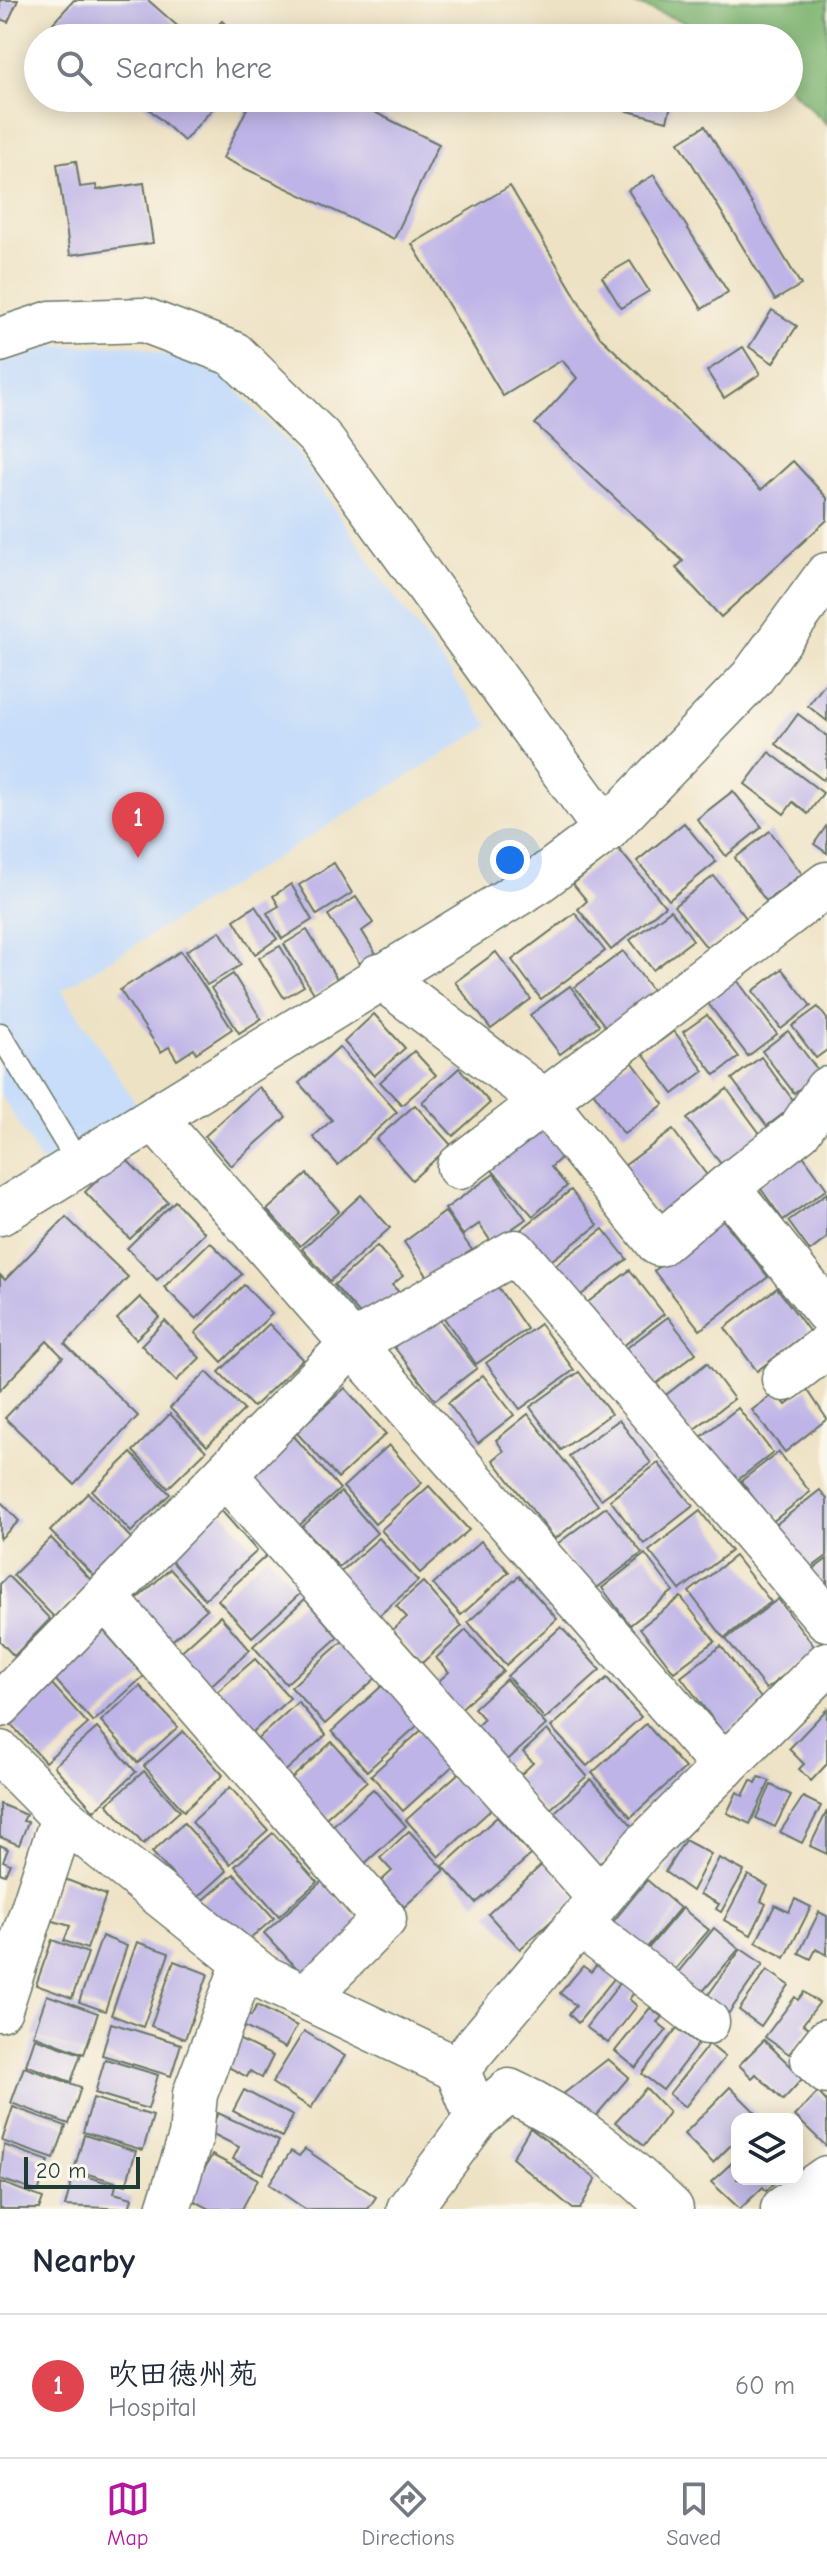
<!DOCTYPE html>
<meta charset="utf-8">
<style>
:root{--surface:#fff;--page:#f2f2f3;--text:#1f2937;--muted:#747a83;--line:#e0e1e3;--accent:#b5179e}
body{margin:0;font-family:"Comic Neue","Klee One",sans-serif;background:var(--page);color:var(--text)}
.controls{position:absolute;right:24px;bottom:24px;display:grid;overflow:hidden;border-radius:16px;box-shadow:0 4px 20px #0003}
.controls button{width:72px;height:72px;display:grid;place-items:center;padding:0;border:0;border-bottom:2px solid var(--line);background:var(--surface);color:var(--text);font:40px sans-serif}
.scale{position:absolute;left:24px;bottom:20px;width:116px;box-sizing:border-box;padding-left:8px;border:4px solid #1f3d34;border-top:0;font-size:22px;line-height:28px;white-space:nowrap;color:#1f3d34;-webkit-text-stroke:6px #fbf7ec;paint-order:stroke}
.you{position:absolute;left:510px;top:860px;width:28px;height:28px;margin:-20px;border:6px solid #fff;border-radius:50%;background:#1a73e8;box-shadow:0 0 0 12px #1a73e833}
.badge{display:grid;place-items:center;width:52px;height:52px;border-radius:50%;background:var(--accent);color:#fff;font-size:26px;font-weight:700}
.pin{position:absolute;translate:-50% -66px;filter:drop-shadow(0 2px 4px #0008)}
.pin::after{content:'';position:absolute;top:42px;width:28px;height:24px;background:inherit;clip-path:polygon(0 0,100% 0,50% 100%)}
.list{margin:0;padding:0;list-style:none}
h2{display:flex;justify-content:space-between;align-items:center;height:104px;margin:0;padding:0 32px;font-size:34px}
h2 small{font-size:26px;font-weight:400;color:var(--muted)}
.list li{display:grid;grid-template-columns:52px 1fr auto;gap:24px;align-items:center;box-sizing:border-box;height:144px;padding:0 32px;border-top:2px solid var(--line)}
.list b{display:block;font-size:30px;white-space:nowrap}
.list p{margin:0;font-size:26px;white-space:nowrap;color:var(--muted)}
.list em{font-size:26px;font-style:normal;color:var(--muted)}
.icon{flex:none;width:44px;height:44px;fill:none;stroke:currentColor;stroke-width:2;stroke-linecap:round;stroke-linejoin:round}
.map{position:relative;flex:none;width:827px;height:2209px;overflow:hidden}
.search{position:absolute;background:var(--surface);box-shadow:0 4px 20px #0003;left:24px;right:24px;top:24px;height:88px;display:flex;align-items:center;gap:20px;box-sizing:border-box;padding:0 28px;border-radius:44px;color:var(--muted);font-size:30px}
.sheet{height:248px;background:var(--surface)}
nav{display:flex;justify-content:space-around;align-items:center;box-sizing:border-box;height:112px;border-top:2px solid var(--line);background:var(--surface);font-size:22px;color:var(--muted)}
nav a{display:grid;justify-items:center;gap:4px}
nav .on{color:var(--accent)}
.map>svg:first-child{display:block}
.built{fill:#c7ddf9}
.forest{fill:#80b672;stroke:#507a53;stroke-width:2}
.building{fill:#beb4e7}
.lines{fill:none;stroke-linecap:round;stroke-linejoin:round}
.service-casing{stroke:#677766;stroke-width:25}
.minor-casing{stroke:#677766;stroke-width:47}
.tertiary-casing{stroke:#677766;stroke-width:47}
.service{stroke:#fff;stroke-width:22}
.minor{stroke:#fff;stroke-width:44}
.tertiary{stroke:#fff;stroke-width:44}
</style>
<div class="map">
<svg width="827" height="2209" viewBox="0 0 827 2209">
<rect width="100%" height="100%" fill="#fbf7ec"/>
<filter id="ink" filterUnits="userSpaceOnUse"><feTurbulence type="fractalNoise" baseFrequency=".0125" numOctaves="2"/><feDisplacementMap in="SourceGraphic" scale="16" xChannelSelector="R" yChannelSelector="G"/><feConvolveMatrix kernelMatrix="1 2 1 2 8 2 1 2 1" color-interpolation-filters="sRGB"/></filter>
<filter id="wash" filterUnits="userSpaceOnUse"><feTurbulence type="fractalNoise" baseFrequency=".006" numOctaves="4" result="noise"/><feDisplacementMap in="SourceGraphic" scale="32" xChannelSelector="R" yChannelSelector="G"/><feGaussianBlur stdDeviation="1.8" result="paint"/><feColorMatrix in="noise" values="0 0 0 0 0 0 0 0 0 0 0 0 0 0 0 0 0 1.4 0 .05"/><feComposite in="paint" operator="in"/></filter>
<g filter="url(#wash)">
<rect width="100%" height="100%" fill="#eee2c4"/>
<path class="built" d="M136,345L222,375L299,455L379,575L489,726L62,990L137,1105L42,1163L0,1093V364L53,346Z"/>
<path class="forest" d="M624,0H827V124L789,88V38H729Z"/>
<g id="blocks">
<g class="building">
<path d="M0,0H18L8,22L0,19Z"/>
<path d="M74,0H148L191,38H70L53,23Z"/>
<path d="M222,21L241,38H206Z"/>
<path d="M137,98H222L184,141Z"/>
<path d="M244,98H346L439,144L394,239L223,158L250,102Z"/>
<path d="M578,98H673L667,121Z"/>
<path d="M705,126L801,285L775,300L679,142Z"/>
<path d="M76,161L80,187L96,185L97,190L144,183L153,243L70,255L57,164Z"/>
<path d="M654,175L728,292L702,309L628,190Z"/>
<path d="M510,186L600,337L761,490L793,461L827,498V520L721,617L676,568L683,561L535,424L577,378L562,360L503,396L412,244Z"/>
<path d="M630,261L649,291L621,308L602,277Z"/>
<path d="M772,310L797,326L773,363L749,347Z"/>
<path d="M743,347L760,374L724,398L707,371Z"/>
<path d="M827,681V721L808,706Z"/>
<path d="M798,714L827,736V774L823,780L776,744Z"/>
<path d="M769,752L823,793L808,814L793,802L784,814L745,784Z"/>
<path d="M733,791L762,827L726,856L697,819Z"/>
<path d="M684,823L716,862L669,900L637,861Z"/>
<path d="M827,825V853L814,844Z"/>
<path d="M770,831L802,874L766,901L735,858Z"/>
<path d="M618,848L665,906L611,950L578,909L587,901L573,884Z"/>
<path d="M334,863L352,893L317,915L299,885Z"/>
<path d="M714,876L746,918L707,948L674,906Z"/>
<path d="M291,884L312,920L282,939L267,913L279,906L273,896Z"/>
<path d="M356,897L373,923L362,931L378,957L362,967L328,915Z"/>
<path d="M255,906L277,939L255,954L234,920Z"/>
<path d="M671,910L693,940L653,970L630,940Z"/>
<path d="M575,913L605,951L541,999L512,960Z"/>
<path d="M307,930L338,981L315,995L284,944Z"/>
<path d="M220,931L241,965L207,985L186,951Z"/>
<path d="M280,946L304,986L284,998L259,958Z"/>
<path d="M181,951L232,1029L196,1053L194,1049L177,1060L169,1047L161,1052L120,990Z"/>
<path d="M623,951L655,994L608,1030L575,987Z"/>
<path d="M496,952L531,999L491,1029L455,982Z"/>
<path d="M782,969L811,1006L781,1029L753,991Z"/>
<path d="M233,974L261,1019L239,1033L211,988Z"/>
<path d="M737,980L777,1034L748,1056L707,1002Z"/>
<path d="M570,986L599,1025L560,1054L530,1015Z"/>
<path d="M818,1007L827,1019V1050L816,1058L792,1026Z"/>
<path d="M374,1014L405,1048L374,1076L344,1042Z"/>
<path d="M707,1015L739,1057L715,1075L683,1032Z"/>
<path d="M674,1031L704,1071L673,1094L643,1054Z"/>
<path d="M788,1031L820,1073L794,1093L762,1051Z"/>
<path d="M339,1047L397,1112L338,1165L313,1137L332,1120L299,1083Z"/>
<path d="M414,1051L436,1075L402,1105L380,1082Z"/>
<path d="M761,1057L796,1104L767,1126L732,1079Z"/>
<path d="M630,1059L664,1104L624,1134L591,1089Z"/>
<path d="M459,1068L490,1103L453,1136L422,1102Z"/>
<path d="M259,1087L286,1117L231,1166L205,1136Z"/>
<path d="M727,1089L764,1139L724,1168L687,1119Z"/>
<path d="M415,1105L451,1145L412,1180L376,1139Z"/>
<path d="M540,1127L565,1154L551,1167L567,1186L533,1216L492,1170Z"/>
<path d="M673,1130L712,1182L664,1219L624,1166Z"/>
<path d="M802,1154L827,1189L783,1220L759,1186Z"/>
<path d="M123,1156L168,1202L130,1239L85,1192Z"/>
<path d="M307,1174L339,1211L300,1246L267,1210Z"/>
<path d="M494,1174L526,1219L492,1243L479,1224L463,1235L445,1209Z"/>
<path d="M571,1190L598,1225L544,1266L518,1232Z"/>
<path d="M827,1193V1238L810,1251L788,1221Z"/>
<path d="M361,1195L390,1228L330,1281L302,1249Z"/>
<path d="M175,1201L205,1233L157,1280L127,1248Z"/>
<path d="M445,1212L472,1250L430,1280L404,1242Z"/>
<path d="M66,1217L128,1277L65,1344L138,1416L74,1484L5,1418L63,1357L47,1341L0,1390V1275L5,1280Z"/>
<path d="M722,1219L768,1277L700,1330L654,1271Z"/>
<path d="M603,1229L627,1259L572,1302L549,1270Z"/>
<path d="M210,1242L242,1274L196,1319L164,1287Z"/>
<path d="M377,1246L403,1276L392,1285L399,1292L366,1321L334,1285Z"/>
<path d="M630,1270L664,1314L613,1354L579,1309Z"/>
<path d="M493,1280L527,1329L476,1364L442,1315Z"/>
<path d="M244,1285L272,1314L222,1362L195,1333Z"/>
<path d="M777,1288L809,1331L757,1371L725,1328Z"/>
<path d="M140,1297L160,1317L136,1339L117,1319Z"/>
<path d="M436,1315L477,1368L435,1400L394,1347Z"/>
<path d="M668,1317L696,1353L652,1387L624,1350Z"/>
<path d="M165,1321L200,1358L176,1381L141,1345Z"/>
<path d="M269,1324L303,1359L253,1407L219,1372Z"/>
<path d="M540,1324L574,1370L520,1409L486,1363Z"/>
<path d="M707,1363L734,1399L689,1433L662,1398Z"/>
<path d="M207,1372L244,1410L207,1446L170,1408Z"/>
<path d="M579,1372L611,1414L561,1450L530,1407Z"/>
<path d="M483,1375L514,1415L478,1443L448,1403Z"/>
<path d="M345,1388L386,1434L338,1478L296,1432Z"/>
<path d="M807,1389L827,1419L785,1452L752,1410L776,1392L786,1405Z"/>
<path d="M738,1408L773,1453L735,1482L701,1437Z"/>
<path d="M170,1414L206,1451L168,1488L133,1451Z"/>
<path d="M528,1414L598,1505L555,1539L493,1460L504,1451L496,1440Z"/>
<path d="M619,1420L651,1463L601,1499L569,1456Z"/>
<path d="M292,1434L340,1489L294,1530L246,1476Z"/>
<path d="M389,1445L422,1483L375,1524L343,1487Z"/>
<path d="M779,1452L810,1492L772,1522L741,1481Z"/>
<path d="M131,1453L170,1494L131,1532L92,1491Z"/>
<path d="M658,1463L693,1506L644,1544L610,1500Z"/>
<path d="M429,1486L469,1530L420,1573L381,1530Z"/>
<path d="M820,1490L827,1499V1556L808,1570L774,1526Z"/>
<path d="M341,1492L377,1533L339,1567L302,1527Z"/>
<path d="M88,1493L132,1539L94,1576L50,1531Z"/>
<path d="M0,1501L19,1521L0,1539Z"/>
<path d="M606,1507L642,1553L593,1591L557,1544Z"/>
<path d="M220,1509L257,1551L205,1599L167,1556Z"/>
<path d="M700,1511L731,1551L680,1590L649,1551Z"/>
<path d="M51,1538L91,1580L54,1617L13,1575Z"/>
<path d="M379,1538L418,1581L374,1620L335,1577Z"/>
<path d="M481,1541L509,1572L461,1615L433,1584Z"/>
<path d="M645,1554L673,1591L630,1625L602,1588Z"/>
<path d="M267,1555L301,1593L252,1637L218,1600Z"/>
<path d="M735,1556L771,1602L724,1638L689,1592Z"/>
<path d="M827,1559V1592L811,1571Z"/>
<path d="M170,1569L207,1609L164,1648L128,1607Z"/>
<path d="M8,1576L50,1619L14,1656L0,1641V1584Z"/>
<path d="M519,1576L557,1619L506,1665L468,1622Z"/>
<path d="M423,1582L462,1626L422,1663L392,1630L407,1617L396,1606Z"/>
<path d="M681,1597L715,1641L674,1672L640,1628Z"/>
<path d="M305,1599L338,1637L286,1684L253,1646Z"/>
<path d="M778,1599L817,1650L766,1689L726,1639Z"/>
<path d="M220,1616L250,1650L205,1691L175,1657Z"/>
<path d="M561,1627L600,1670L545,1719L507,1676Z"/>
<path d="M466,1630L503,1671L456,1713L432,1687L449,1672L436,1658Z"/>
<path d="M104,1631L144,1676L93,1722L53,1677Z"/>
<path d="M345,1639L378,1676L325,1724L291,1687Z"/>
<path d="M721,1646L764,1702L724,1734L681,1677Z"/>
<path d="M255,1659L290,1698L246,1738L210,1698Z"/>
<path d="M607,1678L641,1717L587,1766L551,1727Z"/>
<path d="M506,1679L546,1725L500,1767L470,1733L484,1719L474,1708Z"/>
<path d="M52,1684L88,1724L45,1762L9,1722Z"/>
<path d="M384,1684L420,1723L367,1771L332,1731Z"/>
<path d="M140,1686L178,1727L138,1763L101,1721Z"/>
<path d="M298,1702L326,1735L281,1775L253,1743Z"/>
<path d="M827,1709V1764L811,1781L799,1769L804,1764L789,1749Z"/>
<path d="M646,1724L685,1768L631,1817L592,1773Z"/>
<path d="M425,1727L456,1763L403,1811L371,1775Z"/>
<path d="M97,1728L136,1772L94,1811L54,1766Z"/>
<path d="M547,1730L587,1776L546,1813L516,1779L533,1763L523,1752Z"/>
<path d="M183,1731L223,1775L184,1811L144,1766Z"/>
<path d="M332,1742L367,1781L319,1824L284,1785Z"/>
<path d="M144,1771L180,1811L143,1844L107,1804Z"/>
<path d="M460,1772L493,1808L439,1857L406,1820Z"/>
<path d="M759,1777L770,1781L750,1824L727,1813L737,1792L743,1796L751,1780L756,1783Z"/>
<path d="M591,1779L636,1830L590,1872L545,1821Z"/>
<path d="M771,1785L791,1795L775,1827L756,1818Z"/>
<path d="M230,1787L268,1830L230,1864L192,1822Z"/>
<path d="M373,1789L406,1826L362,1866L329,1829Z"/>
<path d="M803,1797L821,1806L802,1843L780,1832Z"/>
<path d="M0,1804L26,1815L23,1821L28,1822L19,1845L0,1837Z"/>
<path d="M827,1811V1854L810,1846Z"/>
<path d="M497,1817L531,1855L476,1903L443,1866Z"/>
<path d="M184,1823L227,1871L195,1900L152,1852Z"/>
<path d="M409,1831L445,1870L404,1907L381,1881L392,1871L380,1858Z"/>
<path d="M273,1833L317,1882L279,1916L235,1866Z"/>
<path d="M685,1840L711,1854L692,1891L665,1872Z"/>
<path d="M0,1845L8,1849L3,1861L10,1864L5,1875L0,1873Z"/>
<path d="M719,1858L744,1871L721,1912L716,1909L719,1904L700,1894Z"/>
<path d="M545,1862L577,1898L520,1949L488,1914Z"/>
<path d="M234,1874L274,1918L248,1941L199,1904Z"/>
<path d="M748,1875L768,1886L761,1901L766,1904L751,1935L724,1920Z"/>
<path d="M62,1878L106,1895L87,1949L64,1941L70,1926L47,1919Z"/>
<path d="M647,1880L680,1908L640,1956L607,1929Z"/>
<path d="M322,1881L362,1926L305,1977L264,1933Z"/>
<path d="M795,1899L811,1907L785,1958L756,1942L775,1905L789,1912Z"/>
<path d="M682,1908L709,1930L672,1973L646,1951Z"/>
<path d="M819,1912L827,1916V1955L816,1949L811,1959L799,1953Z"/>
<path d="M714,1928L739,1949L698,1997L674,1977Z"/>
<path d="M102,1936L127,1946L105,2011L79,2002Z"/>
<path d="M52,1940L88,1953L72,1998L36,1985Z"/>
<path d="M137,1942L169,1953L143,2027L111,2015Z"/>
<path d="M741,1949L763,1964L728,2014L706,1998Z"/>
<path d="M601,1960L618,1974L578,2023L569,2014L576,2006L560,1993L583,1966L591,1972Z"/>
<path d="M174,1961L208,1974L185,2039L151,2026Z"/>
<path d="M767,1970L789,1985L761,2026L739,2010Z"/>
<path d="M621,1982L634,1993L629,1999L637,2006L608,2043L586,2027Z"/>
<path d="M804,1992L819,2003L803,2024L809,2028L789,2054L765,2037L795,1997L798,2000Z"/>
<path d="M47,1995L98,2013L84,2054L33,2035Z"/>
<path d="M257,2005L297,2026L285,2048L241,2025L246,2013L251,2016Z"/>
<path d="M650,2008L662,2017L657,2022L667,2030L636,2068L615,2051Z"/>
<path d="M111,2023L181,2044L171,2076L102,2055Z"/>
<path d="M677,2028L698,2044L663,2090L642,2074Z"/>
<path d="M304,2031L345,2056L311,2108L272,2083Z"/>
<path d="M232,2036L273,2056L262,2078L250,2071L247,2077L219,2062Z"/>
<path d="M35,2038L81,2054L71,2082L26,2065Z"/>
<path d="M764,2040L803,2078L783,2100L756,2074L752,2078L739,2065Z"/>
<path d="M709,2044L725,2057L685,2107L669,2094Z"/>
<path d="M105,2059L158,2075L148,2109L95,2093Z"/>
<path d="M608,2059L629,2077L594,2118L562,2095Z"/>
<path d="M24,2067L81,2087L69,2124L11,2103Z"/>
<path d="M730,2087L759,2116L737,2119V2139L713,2163L684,2134Z"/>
<path d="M646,2088L669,2112L644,2146L615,2122Z"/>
<path d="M244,2090L293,2116L282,2137L233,2111Z"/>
<path d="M818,2092L827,2102V2147L795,2116Z"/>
<path d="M93,2098L153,2116L143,2150L83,2132Z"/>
<path d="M13,2107L66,2126L54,2159L2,2141Z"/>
<path d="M218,2113L279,2141L263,2174L233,2159L239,2147L209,2132Z"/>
<path d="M530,2128L596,2179L580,2209H573L512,2158Z"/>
<path d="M84,2135L136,2151L126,2185L74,2170Z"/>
<path d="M4,2145L49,2161L38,2192L0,2179Z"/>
<path d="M305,2149L376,2197L368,2209H305L269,2184L291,2151L299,2156Z"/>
<path d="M212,2155L258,2179L242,2209H210L189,2198Z"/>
<path d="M737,2158V2179H778L766,2191L763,2187L740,2209L711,2182Z"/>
<path d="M74,2173L116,2185L114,2193L132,2198L129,2209L65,2206Z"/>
<path d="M0,2182L43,2198L39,2209H0Z"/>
</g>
</g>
</g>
<g filter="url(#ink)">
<use href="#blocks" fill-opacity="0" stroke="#677766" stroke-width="2"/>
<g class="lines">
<g class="service-casing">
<path id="service" d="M0,1034L79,1164"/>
</g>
<g class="minor-casing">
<g id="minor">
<path d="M379,976L544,1101L659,1244L727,1187L827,1312"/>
<path d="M155,1119L724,1767"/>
<path d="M459,1167L827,884"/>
<path d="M727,1187L799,1131L827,1089"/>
<path d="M0,1213L537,882L606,830"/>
<path d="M784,1379L827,1346"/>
<path d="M226,1476L600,1898"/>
<path d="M106,1598L384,1919L306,1997"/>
<path d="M0,1705L352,1344L515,1252L827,1619"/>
<path d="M0,1753L63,1817L263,1977L457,2069L477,2118L409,2209"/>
<path d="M580,1924L707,2022"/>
<path d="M0,2009L63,1817"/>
<path d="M827,2041L813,2059L827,2072"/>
<path d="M457,2069L644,1846L827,1664"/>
<path d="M477,2118L509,2091C572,2119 622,2162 671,2209"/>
<path d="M168,2209L191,2136L195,2094L244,1963"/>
<path d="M783,2209L827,2178"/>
</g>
</g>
<g class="tertiary-casing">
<path id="tertiary" d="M0,340L51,323L144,320L234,354L320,438L606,830L752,678L827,575"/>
</g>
<use href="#service" class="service"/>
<use href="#minor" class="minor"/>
<use href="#tertiary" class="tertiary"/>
</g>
</g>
</svg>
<div class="controls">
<button><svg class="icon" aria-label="layers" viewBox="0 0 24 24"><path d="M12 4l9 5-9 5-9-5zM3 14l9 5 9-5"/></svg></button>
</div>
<div class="scale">20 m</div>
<div class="you"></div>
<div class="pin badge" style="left:138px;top:858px;background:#e0444e">1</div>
<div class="search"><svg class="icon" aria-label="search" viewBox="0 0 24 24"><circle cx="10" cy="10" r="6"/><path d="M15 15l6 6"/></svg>Search here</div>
</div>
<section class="sheet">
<h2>Nearby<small></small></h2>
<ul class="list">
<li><span class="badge" style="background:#e0444e">1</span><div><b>吹田徳州苑</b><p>Hospital</p></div><em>60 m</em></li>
</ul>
</section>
<nav>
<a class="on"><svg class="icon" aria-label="map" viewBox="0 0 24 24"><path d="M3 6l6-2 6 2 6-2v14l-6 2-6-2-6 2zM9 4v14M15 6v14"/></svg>Map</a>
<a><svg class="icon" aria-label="directions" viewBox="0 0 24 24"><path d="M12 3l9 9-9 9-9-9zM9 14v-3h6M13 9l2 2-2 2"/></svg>Directions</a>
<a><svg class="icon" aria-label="saved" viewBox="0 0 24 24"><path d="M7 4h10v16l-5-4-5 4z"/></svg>Saved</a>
</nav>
